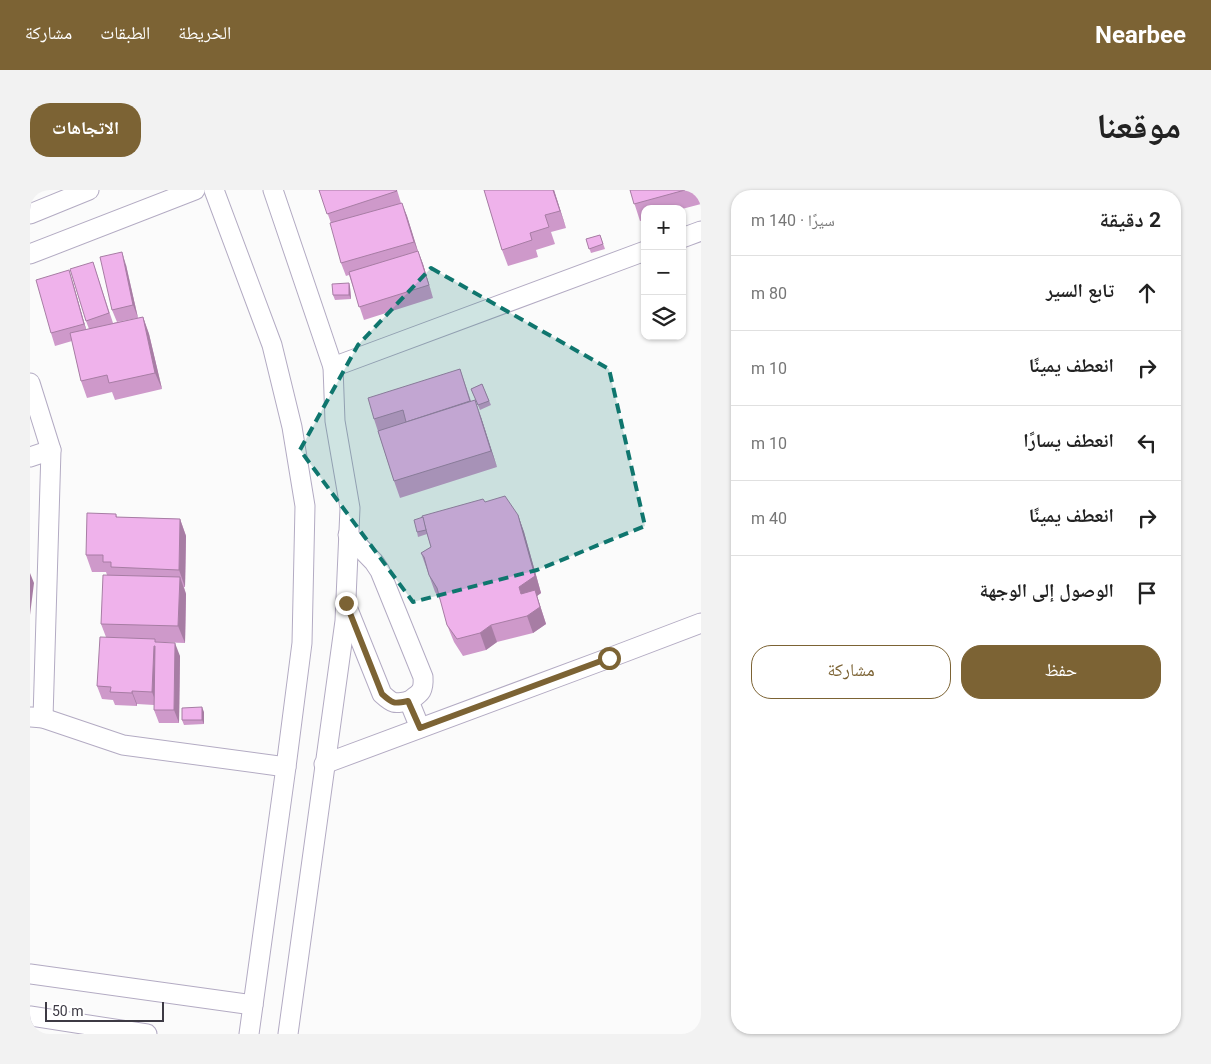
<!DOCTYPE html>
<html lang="ar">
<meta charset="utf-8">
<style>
:root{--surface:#fff;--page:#f2f2f2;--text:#222;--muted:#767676;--line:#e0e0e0;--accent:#7c6334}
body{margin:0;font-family:Roboto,"Noto Naskh Arabic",sans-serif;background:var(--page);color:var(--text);direction:rtl}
.controls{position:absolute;right:15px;top:15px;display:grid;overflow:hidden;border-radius:10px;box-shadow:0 1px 4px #0004}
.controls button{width:45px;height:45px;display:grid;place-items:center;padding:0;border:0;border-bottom:1px solid var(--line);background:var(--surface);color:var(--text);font:25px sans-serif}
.scale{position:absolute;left:15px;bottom:12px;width:119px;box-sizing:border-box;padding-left:5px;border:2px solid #3d3a44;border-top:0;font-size:14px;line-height:18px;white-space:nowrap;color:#3d3a44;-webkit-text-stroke:4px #fff;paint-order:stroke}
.stop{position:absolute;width:15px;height:15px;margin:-11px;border:4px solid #7c6334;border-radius:50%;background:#fff}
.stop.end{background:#7c6334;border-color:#fff;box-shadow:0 1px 5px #0008}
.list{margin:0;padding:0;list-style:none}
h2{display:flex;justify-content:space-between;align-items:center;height:65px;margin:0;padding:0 20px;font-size:21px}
h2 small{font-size:16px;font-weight:400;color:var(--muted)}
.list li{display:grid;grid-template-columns:32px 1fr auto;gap:15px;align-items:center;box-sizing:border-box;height:75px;padding:0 20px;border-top:1px solid var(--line)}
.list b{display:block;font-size:19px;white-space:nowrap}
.list em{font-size:16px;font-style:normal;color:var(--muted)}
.actions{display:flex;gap:10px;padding:15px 20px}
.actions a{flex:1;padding:11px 0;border:1px solid var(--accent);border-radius:20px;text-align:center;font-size:18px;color:var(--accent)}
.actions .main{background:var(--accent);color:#fff}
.icon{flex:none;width:28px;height:28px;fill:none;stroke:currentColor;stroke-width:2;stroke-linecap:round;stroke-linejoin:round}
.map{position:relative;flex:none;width:671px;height:844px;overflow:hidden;direction:ltr;border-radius:20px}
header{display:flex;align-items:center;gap:30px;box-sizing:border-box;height:70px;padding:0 25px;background:var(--accent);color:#fff}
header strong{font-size:24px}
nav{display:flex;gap:28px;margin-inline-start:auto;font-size:18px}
.intro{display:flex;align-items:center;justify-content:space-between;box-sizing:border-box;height:120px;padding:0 30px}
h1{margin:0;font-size:35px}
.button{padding:12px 22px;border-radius:20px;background:var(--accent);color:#fff;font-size:18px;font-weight:700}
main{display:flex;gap:30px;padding:0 30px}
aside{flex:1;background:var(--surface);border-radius:20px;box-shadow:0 1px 4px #0004}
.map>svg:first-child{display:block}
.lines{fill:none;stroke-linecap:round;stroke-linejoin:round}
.minor-casing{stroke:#b3abc3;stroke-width:21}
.minor{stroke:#fff;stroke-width:19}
.wall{fill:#ce99ca}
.shaded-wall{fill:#a77da4}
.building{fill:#efb2eb;stroke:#a77da4}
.route{stroke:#7c6334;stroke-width:6}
.marked{fill:#0f766e;fill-opacity:0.2;stroke:#0f766e;stroke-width:4;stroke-dasharray:10 6;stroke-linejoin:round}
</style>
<header>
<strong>Nearbee</strong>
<nav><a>الخريطة</a><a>الطبقات</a><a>مشاركة</a></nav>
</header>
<div class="intro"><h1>موقعنا</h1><a class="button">الاتجاهات</a></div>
<main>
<aside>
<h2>2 دقيقة<small>سيرًا · 140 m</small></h2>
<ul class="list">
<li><svg class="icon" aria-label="ahead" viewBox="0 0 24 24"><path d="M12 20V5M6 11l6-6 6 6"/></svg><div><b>تابع السير</b></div><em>80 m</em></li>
<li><svg class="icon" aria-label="right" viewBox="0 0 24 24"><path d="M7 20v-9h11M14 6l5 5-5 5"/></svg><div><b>انعطف يمينًا</b></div><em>10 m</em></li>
<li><svg class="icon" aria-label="left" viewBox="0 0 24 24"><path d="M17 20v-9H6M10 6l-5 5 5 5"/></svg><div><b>انعطف يسارًا</b></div><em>10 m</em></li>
<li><svg class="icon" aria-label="right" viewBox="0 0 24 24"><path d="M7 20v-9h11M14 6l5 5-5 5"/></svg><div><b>انعطف يمينًا</b></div><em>40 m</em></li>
<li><svg class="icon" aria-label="arrive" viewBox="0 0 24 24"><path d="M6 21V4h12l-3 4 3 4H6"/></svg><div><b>الوصول إلى الوجهة</b></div></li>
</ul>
<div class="actions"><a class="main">حفظ</a><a>مشاركة</a></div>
</aside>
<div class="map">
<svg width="671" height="844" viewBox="0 0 671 844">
<rect width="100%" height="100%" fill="#fbfbfb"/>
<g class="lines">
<g class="minor-casing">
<g id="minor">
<path d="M184,0L242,155L262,237L275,316L272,453L256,577L219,844"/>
<path d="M243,0L303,177L305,231L320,318L315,431L258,844"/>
<path d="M0,24L59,0"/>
<path d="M652,48L671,41"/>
<path d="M0,64L165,0"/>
<path d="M303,177L615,61"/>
<path d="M0,193L21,260L13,528"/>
<path d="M0,267L21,260"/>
<path d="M318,345L344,372L350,381L393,487C394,502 390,503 379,511L390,538"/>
<path d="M317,417L352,504C363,514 364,514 379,511"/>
<path d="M1,527L13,528L93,555L256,577"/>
<path d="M294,574L579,468L671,433"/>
<path d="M0,784L223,815"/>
<path d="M0,826L117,844"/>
</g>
</g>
<use href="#minor" class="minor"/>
</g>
<g class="wall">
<path d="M289,0H367L371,13L377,26L388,61L393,74L403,108L334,130L319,85L316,86L311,73L301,33Z"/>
<path d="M454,0H524L536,38L521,42L525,54L506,60L508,67L478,76L472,60Z"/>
<path d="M600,0H669L671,7V14L652,19H615V30L610,31Z"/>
<path d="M570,45L575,59L561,63L556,49Z"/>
<path d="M63,72L83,133L113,127L119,144L132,199L85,210L82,202L57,208L51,191L42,151L25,156L21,143L43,93L56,139H59L56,131Z"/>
<path d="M96,75L108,128L87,132L82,120Z"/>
<path d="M319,93L320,97L321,109L305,110L303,105Z"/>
<path d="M430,179L441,211L451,227L467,277L370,308L364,291L344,229Z"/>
<path d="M452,194L461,215L450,220L441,199Z"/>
<path d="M455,312L488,325L494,342L511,403L507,406L516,434L503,443L467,452L456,460L433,466L424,452L417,435L411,411L405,402L391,363L401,357L397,344L388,347L387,342Z"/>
<path d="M86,324L87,327L150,329L156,346L155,397H154L156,404L155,453L126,452L150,466L149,533H129L124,520V515L107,514V516L85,515L83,510L72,509L67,496L76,447L71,434L77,385L76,382H62L56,365Z"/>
<path d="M174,522V534L154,535L152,530Z"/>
</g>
<g class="shaded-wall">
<path d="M523,0H524L536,38L530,21Z"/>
<path d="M372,13L377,26L389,65L384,52Z"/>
<path d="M388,61L393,74L403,108L399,95Z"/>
<path d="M92,62L96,75L108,128L103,115Z"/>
<path d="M39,80L43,93L58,146L54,134Z"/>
<path d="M319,93L320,97L321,109L319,105Z"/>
<path d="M113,127L119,144L132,199L125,183Z"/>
<path d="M445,210L451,227L467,277L461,261Z"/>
<path d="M488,325L494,342L511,403L507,406L516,434L503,443L497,426V421L489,397Z"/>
<path d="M150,329L156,346L155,397L149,380Z"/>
<path d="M0,383L4,393L0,425Z"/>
<path d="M150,387L156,404L155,453L148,436Z"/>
<path d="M461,435L467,452L456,460L450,443Z"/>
<path d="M145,453L150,466L149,533L144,520Z"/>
<path d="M124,456L129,469L127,515L122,502Z"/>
<path d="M102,501L107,514V516L102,503Z"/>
<path d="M172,517L174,522V534L172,530Z"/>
</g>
<g class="building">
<path d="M289,0H366L367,1L297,24Z"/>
<path d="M454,0H523L530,21L515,25L519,37L500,43L502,50L472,60Z"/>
<path d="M600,0H655L604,14Z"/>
<path d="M372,13L384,52L311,73L300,33Z"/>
<path d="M570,45L573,54L559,59L556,49Z"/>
<path d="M388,61L399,95L329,117L319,82Z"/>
<path d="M92,62L103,115L82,120L70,67Z"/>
<path d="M63,72L79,123L56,131L40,79Z"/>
<path d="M39,80L54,134L21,143L6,90Z"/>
<path d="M319,93V105H303L302,94Z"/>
<path d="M113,127L125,183L79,193L77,185L51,191L40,143Z"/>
<path d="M430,179L440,211L376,232L373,220L344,229L338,208Z"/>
<path d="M452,194L459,211L448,215L441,199Z"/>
<path d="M445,210L461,261L364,291L348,241Z"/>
<path d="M475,306L488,325L505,386L489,397L491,404L505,400L510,417L497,426L461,435L450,443L427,449L417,435L407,398L399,385L394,367L391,363L401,357L392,326L453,309L455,312Z"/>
<path d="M57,323L86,324V327L150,329L149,380L81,377V372H73V365H56Z"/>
<path d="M393,327L396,340L387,342L384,330Z"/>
<path d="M73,385L150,387L148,436L71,434Z"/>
<path d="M70,447L125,449V452L145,453L144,520H124L125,456H124L122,502L102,501V503L80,502L81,497L67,496Z"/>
<path d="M172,517V530H152V518Z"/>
</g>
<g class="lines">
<path class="route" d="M316,413L352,504C363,514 364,514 378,511L390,538L579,468"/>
</g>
<path class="marked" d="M401,78L579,179L615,336L507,380L383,412L270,260L328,155Z"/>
</svg>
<div class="controls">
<button>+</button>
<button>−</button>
<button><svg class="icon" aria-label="layers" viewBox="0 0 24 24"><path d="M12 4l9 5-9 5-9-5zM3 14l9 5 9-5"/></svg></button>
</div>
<div class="scale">50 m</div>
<div class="stop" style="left:579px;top:468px"></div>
<div class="stop end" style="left:316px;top:413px"></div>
</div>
</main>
